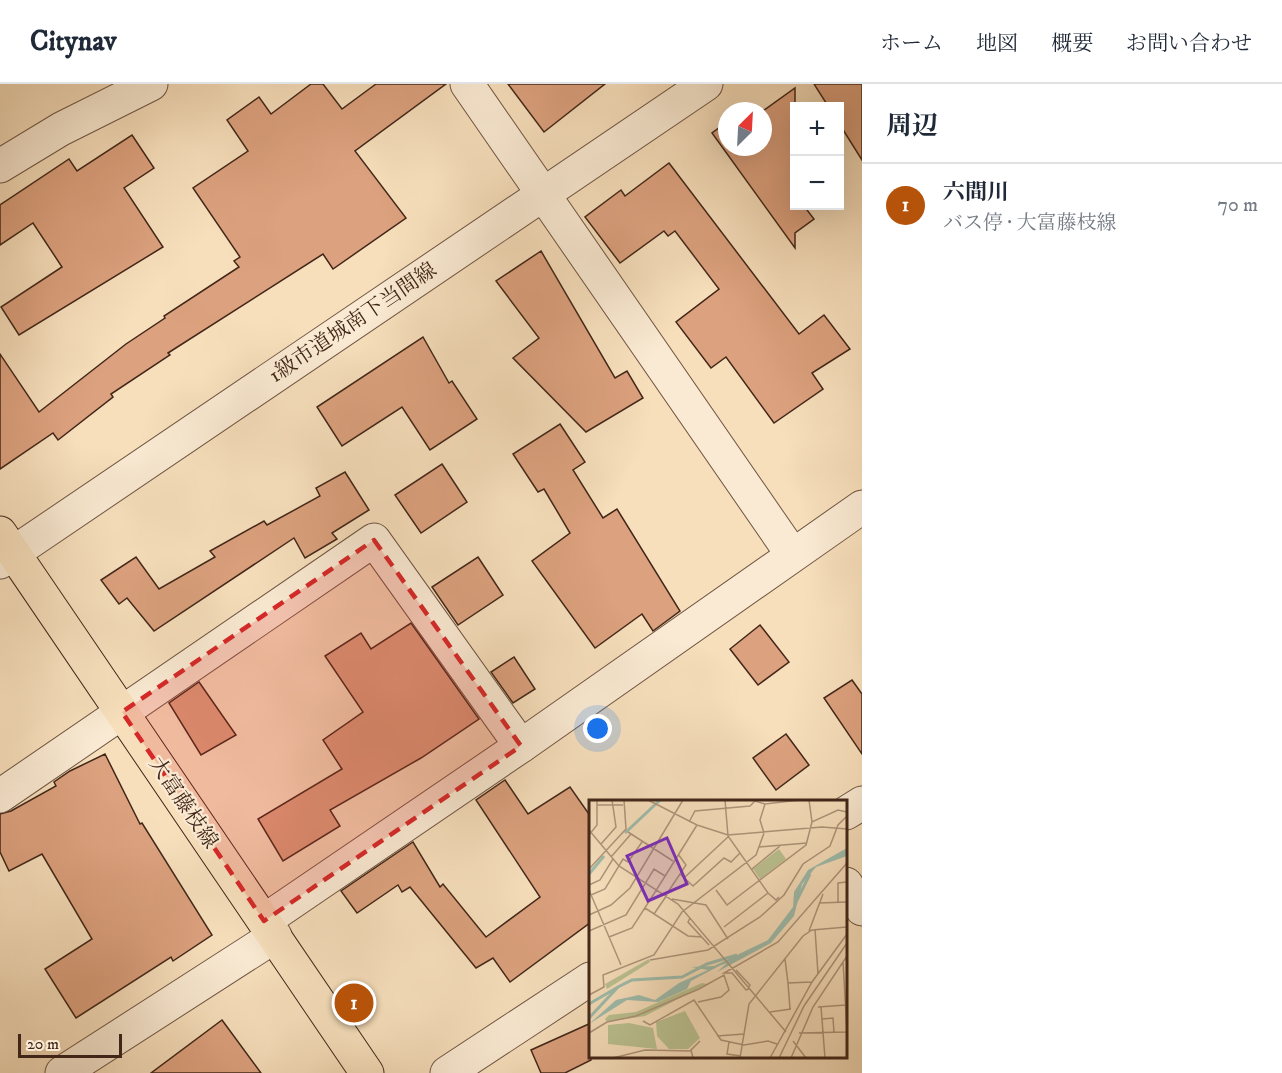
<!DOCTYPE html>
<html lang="ja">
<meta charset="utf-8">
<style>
:root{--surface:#fff;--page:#f6f6f7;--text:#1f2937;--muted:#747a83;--line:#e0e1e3;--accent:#b45309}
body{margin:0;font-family:"IM FELL DW Pica","Noto Serif JP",serif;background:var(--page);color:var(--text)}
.controls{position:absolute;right:18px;top:18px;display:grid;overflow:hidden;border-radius:0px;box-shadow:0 6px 24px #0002}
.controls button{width:54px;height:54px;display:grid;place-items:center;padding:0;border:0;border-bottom:2px solid var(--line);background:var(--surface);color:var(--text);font:30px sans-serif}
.compass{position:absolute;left:718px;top:18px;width:54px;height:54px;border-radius:50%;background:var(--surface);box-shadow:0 6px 24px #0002;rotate:24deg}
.scale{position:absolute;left:18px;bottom:15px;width:104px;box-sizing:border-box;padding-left:6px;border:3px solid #422719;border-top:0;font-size:16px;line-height:21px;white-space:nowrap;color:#422719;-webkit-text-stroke:4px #faead3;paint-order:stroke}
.you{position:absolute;left:598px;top:645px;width:21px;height:21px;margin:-15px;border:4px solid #fff;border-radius:50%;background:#1a73e8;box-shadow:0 0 0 9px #1a73e833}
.badge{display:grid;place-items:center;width:39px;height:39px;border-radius:50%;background:var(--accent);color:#fff;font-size:20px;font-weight:700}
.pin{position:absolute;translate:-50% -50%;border:3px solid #fff;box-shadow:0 2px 6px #0006}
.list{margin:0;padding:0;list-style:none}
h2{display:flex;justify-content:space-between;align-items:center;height:78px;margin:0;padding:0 24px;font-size:26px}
h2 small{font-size:20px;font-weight:400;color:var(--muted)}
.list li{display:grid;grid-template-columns:39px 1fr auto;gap:18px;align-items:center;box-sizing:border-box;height:84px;padding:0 24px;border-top:2px solid var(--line)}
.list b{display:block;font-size:22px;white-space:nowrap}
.list p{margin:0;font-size:20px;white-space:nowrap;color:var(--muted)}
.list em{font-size:20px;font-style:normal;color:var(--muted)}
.map{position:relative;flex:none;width:862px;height:989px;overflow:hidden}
header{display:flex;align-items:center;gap:36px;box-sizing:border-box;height:84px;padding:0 30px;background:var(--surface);border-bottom:2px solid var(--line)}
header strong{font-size:28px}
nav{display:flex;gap:33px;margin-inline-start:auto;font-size:21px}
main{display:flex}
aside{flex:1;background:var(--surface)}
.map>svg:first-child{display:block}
.building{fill:#dca17e;stroke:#422719;stroke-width:1.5}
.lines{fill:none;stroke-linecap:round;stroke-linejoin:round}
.minor-casing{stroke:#6f5542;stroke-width:35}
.major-casing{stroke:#422719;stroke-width:35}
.minor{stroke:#faead3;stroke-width:33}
.major{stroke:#f7dfbc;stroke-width:33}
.marked{fill:#d62828;fill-opacity:0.2;stroke:#d62828;stroke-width:4.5;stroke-dasharray:12 8;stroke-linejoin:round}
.labels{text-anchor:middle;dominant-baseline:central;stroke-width:4.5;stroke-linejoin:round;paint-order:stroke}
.street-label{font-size:21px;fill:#422719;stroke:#faead3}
.inset-river{fill:none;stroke:#9ebdad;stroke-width:3}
.inset-road{fill:none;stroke:#af957b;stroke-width:1.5}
.view{fill:#7b2cbf;fill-opacity:0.15;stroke:#7b2cbf;stroke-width:3}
.inset-edge{fill:none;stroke:#422719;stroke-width:3}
</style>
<header>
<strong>Citynav</strong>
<nav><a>ホーム</a><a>地図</a><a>概要</a><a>お問い合わせ</a></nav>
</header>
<main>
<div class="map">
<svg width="862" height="989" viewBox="0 0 862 989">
<rect width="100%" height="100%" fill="#f7dfbc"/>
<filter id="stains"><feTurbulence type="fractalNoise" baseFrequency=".00333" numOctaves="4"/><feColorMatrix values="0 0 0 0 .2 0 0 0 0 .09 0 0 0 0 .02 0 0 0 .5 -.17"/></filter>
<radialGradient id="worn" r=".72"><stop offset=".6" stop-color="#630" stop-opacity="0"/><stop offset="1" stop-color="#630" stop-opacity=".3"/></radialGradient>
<g class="building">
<path d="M311,0H323L342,25L376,0H446L355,67L406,134L333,185L323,170L168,269L170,271L111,310L113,313L58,356L53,349L0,385V270L39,328L126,260L165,234L164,232L239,183L234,177L240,173L193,104L248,67L227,36L259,13L271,30Z"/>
<path d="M508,0H605L544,48Z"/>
<path d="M814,0H862V76L840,41V22H828Z"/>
<path d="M795,4V122H804L814,135L795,149V164L712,49L727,38V63H763V27Z"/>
<path d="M132,51L154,84L124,104L163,163L19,251L1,223L62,183L33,139L0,161V121L69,75L77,87Z"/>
<path d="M669,79L799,250L824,231L850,265L812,289L823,305L774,339L726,273L711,284L676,238L719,205L675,147L668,152L664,147L620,179L585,133L621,106L625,112Z"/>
<path d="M541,167L615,294L627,287L643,314L586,348L513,274L539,254L496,197Z"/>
<path d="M423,253L449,299L452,297L477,335L430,366L402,323L342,362L317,323Z"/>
<path d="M560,340L585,378L573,386L603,434L617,425L680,527L653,547L642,530L595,564L532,477L570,449L544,405L538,408L513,370Z"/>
<path d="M442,380L467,418L421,449L395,411Z"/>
<path d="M345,388L369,426L332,449L337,455L305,474L294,454L154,547L127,514L119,520L101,496L136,473L159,505L215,473L210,467L264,437L267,441L320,412L316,404Z"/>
<path d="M478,473L503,511L458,541L432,503Z"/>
<path d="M411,539L479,635L421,674L330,726L340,742L283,777L258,735L342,685L323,656L363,628L325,572L361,549L371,565Z"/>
<path d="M760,541L789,578L758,601L730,565Z"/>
<path d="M514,573L535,605L513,619L491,588Z"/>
<path d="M852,596L862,610V670L824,614Z"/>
<path d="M199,598L236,651L201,671L169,619Z"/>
<path d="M786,650L809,681L776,706L753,674Z"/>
<path d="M105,670L140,740L142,739L212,851L173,877L171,873L76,934L45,885L92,855L42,770L9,787L0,768V730L11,727L56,702L54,698L70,687Z"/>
<path d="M505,696L528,730L570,703L591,733V838L510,898L493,874L476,884L410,803L402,808L398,801L357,829L341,807L413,758L440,803L443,800L486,853L540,813L476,716Z"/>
<path d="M222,936L261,989H151Z"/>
<path d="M591,939V976L565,989H541L531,966Z"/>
</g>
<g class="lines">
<g class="minor-casing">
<g id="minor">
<path d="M467,0L792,470"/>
<path d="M0,82L61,45L151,0"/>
<path d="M0,478L706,0"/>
<path d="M0,712L374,456L521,662"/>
<path d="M846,729L862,719"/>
<path d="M846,800L862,825"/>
<path d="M264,837L521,662L862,423"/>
<path d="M62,989L275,852"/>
<path d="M447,989L590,895"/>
</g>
</g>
<g class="major-casing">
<path id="major" d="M0,449L367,989"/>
</g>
<use href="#minor" class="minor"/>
<use href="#major" class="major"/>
</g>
<path class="marked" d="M374,456L521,662L264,837L122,628Z"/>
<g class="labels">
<g class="street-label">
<text transform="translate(353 239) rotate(-34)">1級市道城南下当間線</text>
<text transform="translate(183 719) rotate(56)">大富藤枝線</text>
</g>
</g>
<g transform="translate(589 716)">
<rect width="258" height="258" fill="#f7dfbc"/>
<path d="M190,49L197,59L171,79L164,69ZM60,159L61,162L18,189L16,184ZM113,183L118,184L56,216L18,222L16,219L20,215L47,212ZM96,211L111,238L99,249H80L68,236L67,222ZM40,223L64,228L68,249L19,244V225Z" fill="#bbc292"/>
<path d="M258,48V56L227,67L213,84L205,116L182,143L128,172L138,163L130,166L102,181L98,189L69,202L38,200L0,224L27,200L50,195L66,200L90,183L119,170L102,167L125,166L179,140L204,107L205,92L219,70Z" fill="#9ebdad"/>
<path class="inset-river" d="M36,33L71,0M0,74L15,56M207,102L221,74M0,204L29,187M0,218L29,187L43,180L93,177L118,164L148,155"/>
<path class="inset-road" d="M59,0L108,25L139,35L233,27L258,29M136,0L139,36L179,93L187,100L190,97M220,0L223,22L249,10L258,12M8,5H34M100,22L106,11L161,6L166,1L176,4L211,0M0,30L30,66L89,104L197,232M39,32L84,61M175,33L171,20L176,4M0,35L8,25V0M12,44L27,27L23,0M170,47L218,43M22,57L42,34M0,69L37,29L35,0M163,69L191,46M91,74L104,86L135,58L142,62L151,53M96,77L140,36M0,85L11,80L24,59M68,89L108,25M0,90L32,165M127,90L138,105L217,45L223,22M2,95L16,89L34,59L39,62L53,42M77,95L97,65L89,54M83,99L117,105L139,139M249,102V83L258,82M230,103L258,102M56,108L99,136L113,137M65,114L78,95M0,115L22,105L41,88L94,0M101,118L99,122L120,145M135,127L179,93M226,129L229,174M0,131L37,115L65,69L76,76M220,131L234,94M20,137L43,128L68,89M196,159L199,183M61,160L119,150L171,117L195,95L214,64L241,46L249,25L258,16M254,161L258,232M147,170L161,185L159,188M160,189L157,190L143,173H135L189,142L258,63M0,195L15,187L14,175L65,155L93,112L167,55L175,33M229,207L257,205M232,207L236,258M201,209L199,183L223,182M181,212L202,209M233,219L244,218L245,233M54,221L61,225L105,200L132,240L155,245L179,241L188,244M0,233L18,222L47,216L110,189L135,175L140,190L132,197L109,202M210,233L258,232M128,236L155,234M204,241L217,258M140,242L138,254L152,256M24,258L56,250L102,251M104,258L102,250L111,241M151,258L160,204L214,136L223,130L258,127M181,258L223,182L258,134M190,258L215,206L258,143M202,258L224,207L258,156"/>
<path class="view" d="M78,38L98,84L59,101L38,56Z"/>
<rect width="258" height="258" class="inset-edge"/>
</g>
<rect width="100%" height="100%" filter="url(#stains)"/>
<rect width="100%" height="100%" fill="url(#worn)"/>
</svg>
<div class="controls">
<button>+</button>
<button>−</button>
</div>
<svg class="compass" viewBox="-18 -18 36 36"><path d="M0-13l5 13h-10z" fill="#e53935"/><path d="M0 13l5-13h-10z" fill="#747a83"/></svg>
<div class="scale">20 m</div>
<div class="you"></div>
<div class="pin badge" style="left:354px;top:919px">1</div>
</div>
<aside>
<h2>周辺<small></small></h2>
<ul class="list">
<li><span class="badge">1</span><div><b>六間川</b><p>バス停 · 大富藤枝線</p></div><em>70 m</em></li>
</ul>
</aside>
</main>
